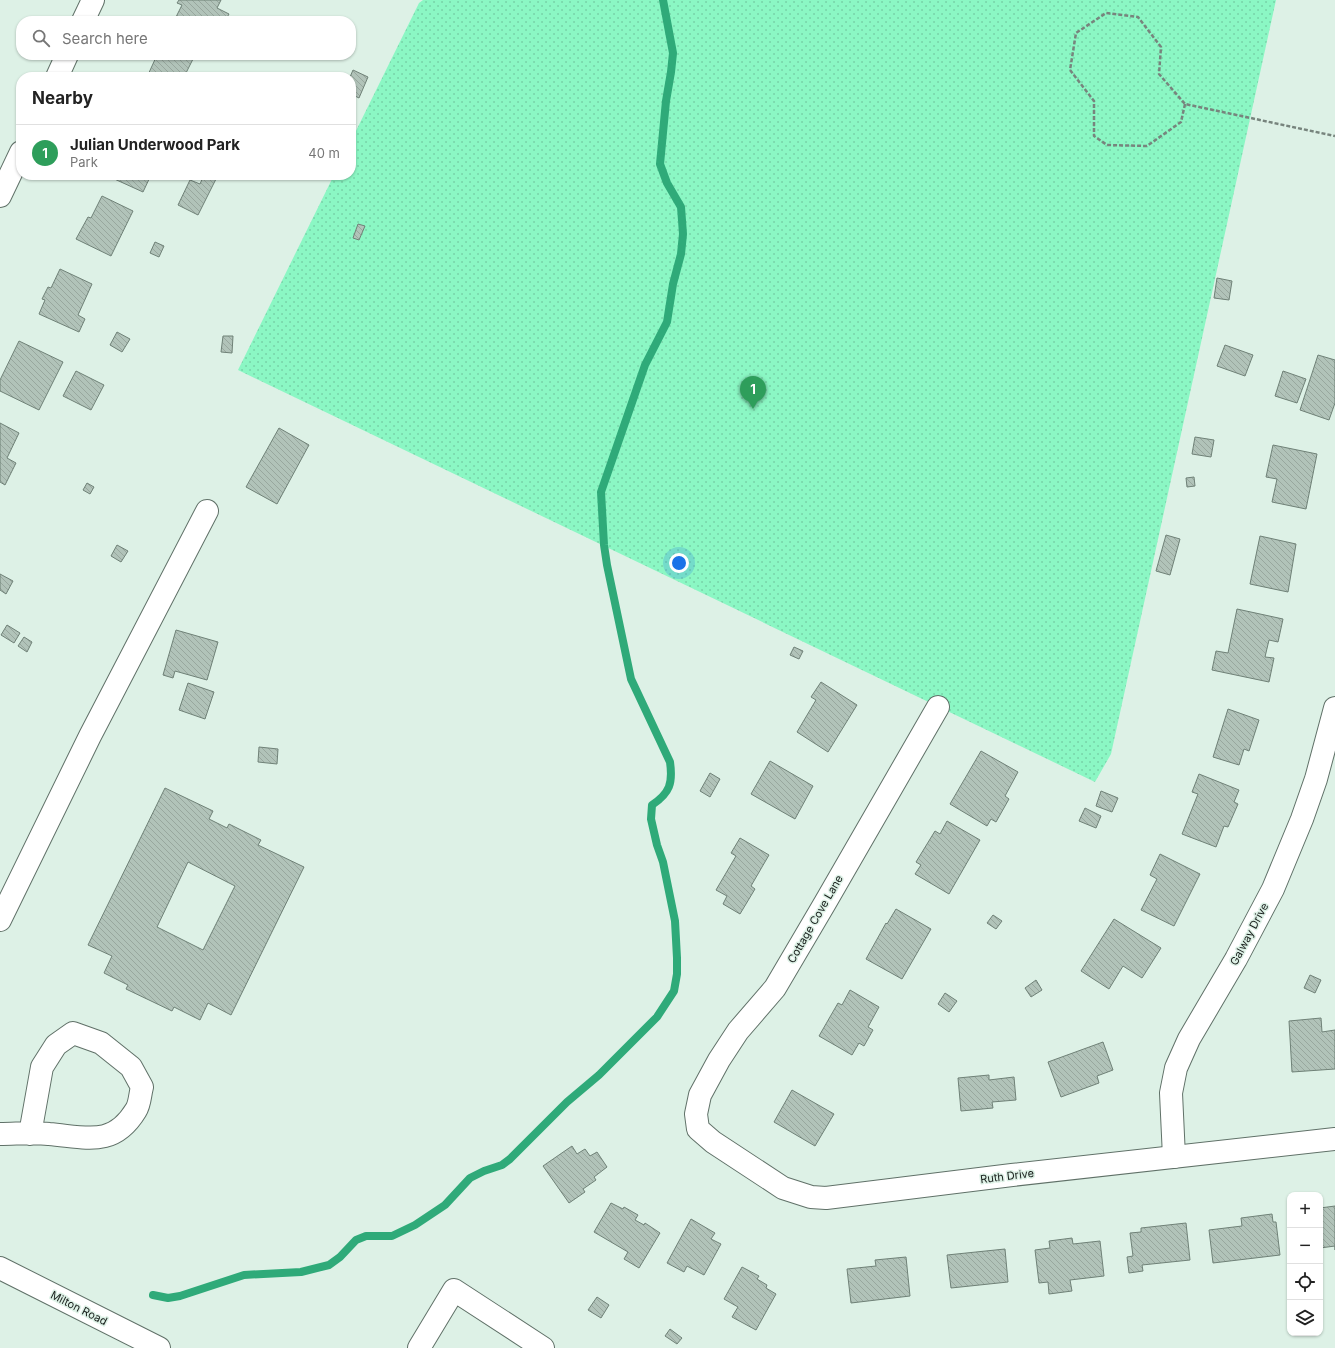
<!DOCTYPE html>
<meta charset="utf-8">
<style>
:root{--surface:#fff;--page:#f6f6f6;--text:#222;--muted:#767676;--line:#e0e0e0;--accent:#8035a7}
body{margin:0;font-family:Inter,sans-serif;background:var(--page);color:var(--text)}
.controls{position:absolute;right:12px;bottom:12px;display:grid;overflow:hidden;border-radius:8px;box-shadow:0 1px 3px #0004}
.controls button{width:36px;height:36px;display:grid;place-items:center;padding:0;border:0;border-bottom:1px solid var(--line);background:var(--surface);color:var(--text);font:20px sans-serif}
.you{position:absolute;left:679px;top:563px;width:14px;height:14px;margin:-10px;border:3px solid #fff;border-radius:50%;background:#1a73e8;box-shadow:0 0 0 6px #1a73e833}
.badge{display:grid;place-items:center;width:26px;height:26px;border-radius:50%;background:var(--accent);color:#fff;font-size:13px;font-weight:700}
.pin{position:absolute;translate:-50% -33px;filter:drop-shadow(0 1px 2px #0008)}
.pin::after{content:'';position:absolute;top:21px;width:14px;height:12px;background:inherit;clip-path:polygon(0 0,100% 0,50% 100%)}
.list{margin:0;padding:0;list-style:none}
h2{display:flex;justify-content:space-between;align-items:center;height:52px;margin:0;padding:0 16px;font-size:17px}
h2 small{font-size:13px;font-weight:400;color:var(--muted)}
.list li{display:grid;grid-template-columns:26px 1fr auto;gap:12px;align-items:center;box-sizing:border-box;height:56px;padding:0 16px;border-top:1px solid var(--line)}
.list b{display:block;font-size:15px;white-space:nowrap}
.list p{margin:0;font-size:13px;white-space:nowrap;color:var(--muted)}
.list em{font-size:13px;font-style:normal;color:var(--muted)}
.icon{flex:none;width:22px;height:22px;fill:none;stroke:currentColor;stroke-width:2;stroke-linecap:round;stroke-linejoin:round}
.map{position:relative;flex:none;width:1335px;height:1348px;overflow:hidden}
.search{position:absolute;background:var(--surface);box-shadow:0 1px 3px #0004;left:16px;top:16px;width:340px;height:44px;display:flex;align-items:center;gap:10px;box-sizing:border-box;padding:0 14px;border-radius:16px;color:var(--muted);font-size:15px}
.panel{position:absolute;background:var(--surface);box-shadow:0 1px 3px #0004;left:16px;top:72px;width:340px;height:108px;border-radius:16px}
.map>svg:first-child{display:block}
.park{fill:url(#park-dots)}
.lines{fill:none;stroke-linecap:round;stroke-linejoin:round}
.stream{stroke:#2faa79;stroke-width:8}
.building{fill:url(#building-back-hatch);stroke:#6f8177;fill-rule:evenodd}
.minor-casing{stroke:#607168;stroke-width:24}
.path{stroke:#77847d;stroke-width:2.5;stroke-dasharray:4 2;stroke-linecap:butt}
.minor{stroke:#fff;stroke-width:22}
.labels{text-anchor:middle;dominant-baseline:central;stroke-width:3;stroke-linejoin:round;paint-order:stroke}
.street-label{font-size:11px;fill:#171d1a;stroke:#ddf1e6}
</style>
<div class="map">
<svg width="1335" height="1348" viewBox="0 0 1335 1348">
<defs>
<pattern id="park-dots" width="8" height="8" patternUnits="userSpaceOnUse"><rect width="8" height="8" fill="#8bf7c4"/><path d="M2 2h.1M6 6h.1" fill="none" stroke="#77d3a8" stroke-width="1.8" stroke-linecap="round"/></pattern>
<pattern id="building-back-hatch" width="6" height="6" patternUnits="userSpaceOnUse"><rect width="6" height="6" fill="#b1c3b9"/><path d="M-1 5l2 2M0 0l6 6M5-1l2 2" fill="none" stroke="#98a79e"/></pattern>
</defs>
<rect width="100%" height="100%" fill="#ddf1e6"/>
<path class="park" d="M423,0H1276L1111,754L1095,782L238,370L334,175H351V141L419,3Z"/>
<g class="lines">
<path class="stream" d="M153,1295L168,1298L180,1296L244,1275L301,1272L329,1265L340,1257L356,1240L366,1236H392L415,1225L445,1205L470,1178L484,1171L502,1165L510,1159L567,1102L599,1075L657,1017L674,991L677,974V958L675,921L663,862L657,845L651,819L652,805C670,793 673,783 670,762L631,679L607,565L604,545L601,492L645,365L667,322L673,284L681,254L683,234L681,207L667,183L660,164L666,101L671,72L673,53L663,0"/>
</g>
<g class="building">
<path d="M179,0H221L217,8L229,14L225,21H174L182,5L177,3Z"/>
<path d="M157,55H189L194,57L184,77H147Z"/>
<path d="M353,70L368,77L359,98L351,94V77H350Z"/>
<path d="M351,100L354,101L351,109Z"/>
<path d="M110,175H151L143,192L110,177Z"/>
<path d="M204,175H213L217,177L198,215L178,205L190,180L200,184Z"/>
<path d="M102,196L133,211L111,256L76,239L88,217L91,218Z"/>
<path d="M358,224L365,226L359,240L353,238Z"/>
<path d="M155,242L164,246L159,257L150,253Z"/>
<path d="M60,269L92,284L78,315L85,319L79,332L39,314L45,300L42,299L48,287L51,288Z"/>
<path d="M1217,278L1232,281L1229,300L1214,298Z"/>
<path d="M117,332L130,339L122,352L110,345Z"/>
<path d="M223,336H233L232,353L221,352Z"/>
<path d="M19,341L63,362L39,410L0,391V380Z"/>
<path d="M1225,345L1253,355L1245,376L1217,366Z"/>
<path d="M1318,355L1335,360V403L1329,420L1300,410Z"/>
<path d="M76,371L104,385L91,410L63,396Z"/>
<path d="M1283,371L1306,379L1297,403L1275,396Z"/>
<path d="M0,423L19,433L7,458L16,463L5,485L0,482Z"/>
<path d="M279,428L309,445L277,504L246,487Z"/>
<path d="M1195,437L1214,440L1211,457L1192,454Z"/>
<path d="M1273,445L1317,454L1306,509L1272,502L1277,479L1266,477Z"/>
<path d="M1194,477L1195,486L1187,487L1186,478Z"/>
<path d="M87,483L94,487L90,494L83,490Z"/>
<path d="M1166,535L1180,539L1170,575L1156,571Z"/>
<path d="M1260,536L1296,544L1288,592L1250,584Z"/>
<path d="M117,545L128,551L121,562L111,556Z"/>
<path d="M0,574L13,581L6,594L0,590Z"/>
<path d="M1237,609L1283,619L1278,642L1269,640L1265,657L1274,658L1269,682L1212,670L1216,651L1228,653Z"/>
<path d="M7,625L20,633L14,643L1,635Z"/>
<path d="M176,630L218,642L207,680L175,671L173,678L163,675Z"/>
<path d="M24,637L32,642L27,652L18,646Z"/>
<path d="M794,647L803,651L799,659L790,655Z"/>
<path d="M821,682L857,705L828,752L797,732L816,700L811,697Z"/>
<path d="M188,683L214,692L205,719L179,710Z"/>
<path d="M1228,709L1259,720L1249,751L1244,749L1239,765L1213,757Z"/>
<path d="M259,747L278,749L277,764L258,762Z"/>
<path d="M981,751L1018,772L1005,796L1009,799L996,822L991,819L987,826L950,804Z"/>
<path d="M770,761L813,786L795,819L751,794Z"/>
<path d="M710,773L720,779L710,797L700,791Z"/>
<path d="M1199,774L1239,790L1234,802L1238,804L1228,827L1224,826L1216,847L1182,834L1198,794L1192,792Z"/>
<path d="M165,788L213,811L209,819L227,828L229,824L261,840L258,845L304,867L231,1015L208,1003L200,1020L174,1007L172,1011L126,989L128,985L104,973L112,956L88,945ZM188,862L235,886L203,950L157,927Z"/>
<path d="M1101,791L1118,798L1112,812L1096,806Z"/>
<path d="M1085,808L1101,816L1096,828L1079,821Z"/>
<path d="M947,821L980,840L949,894L915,874L921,865L916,862L935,831L940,834Z"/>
<path d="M740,838L769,855L751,886L755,889L740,914L723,904L727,896L716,890L736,856L731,853Z"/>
<path d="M1160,854L1200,874L1174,926L1141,910L1157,879L1150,875Z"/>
<path d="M896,909L931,929L902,979L866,959L886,923L887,924Z"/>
<path d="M993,915L1002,921L996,929L987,923Z"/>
<path d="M1114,919L1161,948L1142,978L1123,966L1109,989L1081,971Z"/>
<path d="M1310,975L1321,980L1315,993L1304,988Z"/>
<path d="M1036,980L1042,990L1031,997L1025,988Z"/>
<path d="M850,990L879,1007L868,1027L873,1030L864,1046L859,1043L852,1055L819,1036L838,1003L842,1005Z"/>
<path d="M945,993L957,1001L949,1012L938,1004Z"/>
<path d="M1321,1018L1322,1032L1335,1030V1069L1292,1072L1289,1021Z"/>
<path d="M1103,1042L1113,1070L1097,1076L1099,1083L1061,1097L1048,1062Z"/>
<path d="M989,1075V1080L1014,1077L1016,1100L992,1102L993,1108L961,1111L958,1078Z"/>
<path d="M792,1090L834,1114L815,1146L774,1122Z"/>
<path d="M572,1146L577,1154L585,1149L590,1156L597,1152L607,1167L594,1177L596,1180L583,1189L585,1192L569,1203L543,1166Z"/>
<path d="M611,1203L623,1209L624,1207L638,1215L635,1220L644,1225L645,1223L660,1233L639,1268L624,1259L628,1252L594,1232Z"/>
<path d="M1335,1206V1250V1246L1320,1248V1208Z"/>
<path d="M1272,1214L1273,1222H1276L1280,1255L1213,1263L1209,1230L1242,1226L1241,1218Z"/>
<path d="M691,1219L715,1233L711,1239L721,1244L704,1275L687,1266L684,1272L667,1263Z"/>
<path d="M1186,1223L1190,1260L1142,1265L1143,1271L1129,1273L1127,1257L1133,1256L1130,1233L1141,1232V1228Z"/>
<path d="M1072,1238L1073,1244L1100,1241L1104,1276L1070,1280L1072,1291L1049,1294L1048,1282L1039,1283L1035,1250L1050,1248L1049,1241Z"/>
<path d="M1005,1249L1008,1282L951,1288L947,1255Z"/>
<path d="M906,1257L910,1296L851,1303L847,1269L876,1266L875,1260Z"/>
<path d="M742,1267L759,1276L757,1279L767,1285L766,1288L776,1294L756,1330L732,1317L738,1307L724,1299Z"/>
<path d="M597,1297L609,1305L601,1318L588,1310Z"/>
<path d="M670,1329L682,1338L677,1344L665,1336Z"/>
</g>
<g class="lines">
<g class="minor-casing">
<g id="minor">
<path d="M83,21L93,0"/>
<path d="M57,77L67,55"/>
<path d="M0,196L21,152"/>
<path d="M938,707L825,903L775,988L738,1031L719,1060L700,1095L696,1114L698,1129L713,1142L783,1188L811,1197L826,1198L1012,1175L1335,1139"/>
<path d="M0,920L90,736L207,511"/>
<path d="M0,1134C16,1134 33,1132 49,1134C86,1137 113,1148 136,1110C140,1104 140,1094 142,1087L131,1067L101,1043L73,1033L56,1045L42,1067L30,1134"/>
<path d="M1174,1157L1171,1093L1176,1068L1189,1039L1236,959L1273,889L1302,819L1316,779L1335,708"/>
<path d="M0,1268L159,1348"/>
<path d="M419,1348L454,1290L543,1348"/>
</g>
</g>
<path class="path" d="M1185,104L1181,122L1147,146L1107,145L1094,136V101L1070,70L1076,33L1106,13L1138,17L1161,47L1159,74L1185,104L1335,136"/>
<use href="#minor" class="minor"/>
</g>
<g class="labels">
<g class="street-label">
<text transform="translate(815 919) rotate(-60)">Cottage Cove Lane</text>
<text transform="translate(1249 934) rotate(-62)">Galway Drive</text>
<text transform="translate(1007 1176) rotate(-7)">Ruth Drive</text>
<text transform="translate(79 1308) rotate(27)">Milton Road</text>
</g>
</g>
</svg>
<div class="controls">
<button>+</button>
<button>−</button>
<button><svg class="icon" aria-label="locate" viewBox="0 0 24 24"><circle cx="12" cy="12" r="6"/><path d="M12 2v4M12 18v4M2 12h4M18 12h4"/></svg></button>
<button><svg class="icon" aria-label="layers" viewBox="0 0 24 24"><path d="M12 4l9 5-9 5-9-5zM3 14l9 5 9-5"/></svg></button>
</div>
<div class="you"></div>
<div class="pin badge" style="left:753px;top:409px;background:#2e9e5b">1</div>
<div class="search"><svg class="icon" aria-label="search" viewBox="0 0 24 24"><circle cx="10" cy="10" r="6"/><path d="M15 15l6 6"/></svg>Search here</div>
<section class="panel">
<h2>Nearby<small></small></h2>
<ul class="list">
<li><span class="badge" style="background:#2e9e5b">1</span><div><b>Julian Underwood Park</b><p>Park</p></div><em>40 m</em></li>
</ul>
</section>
</div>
